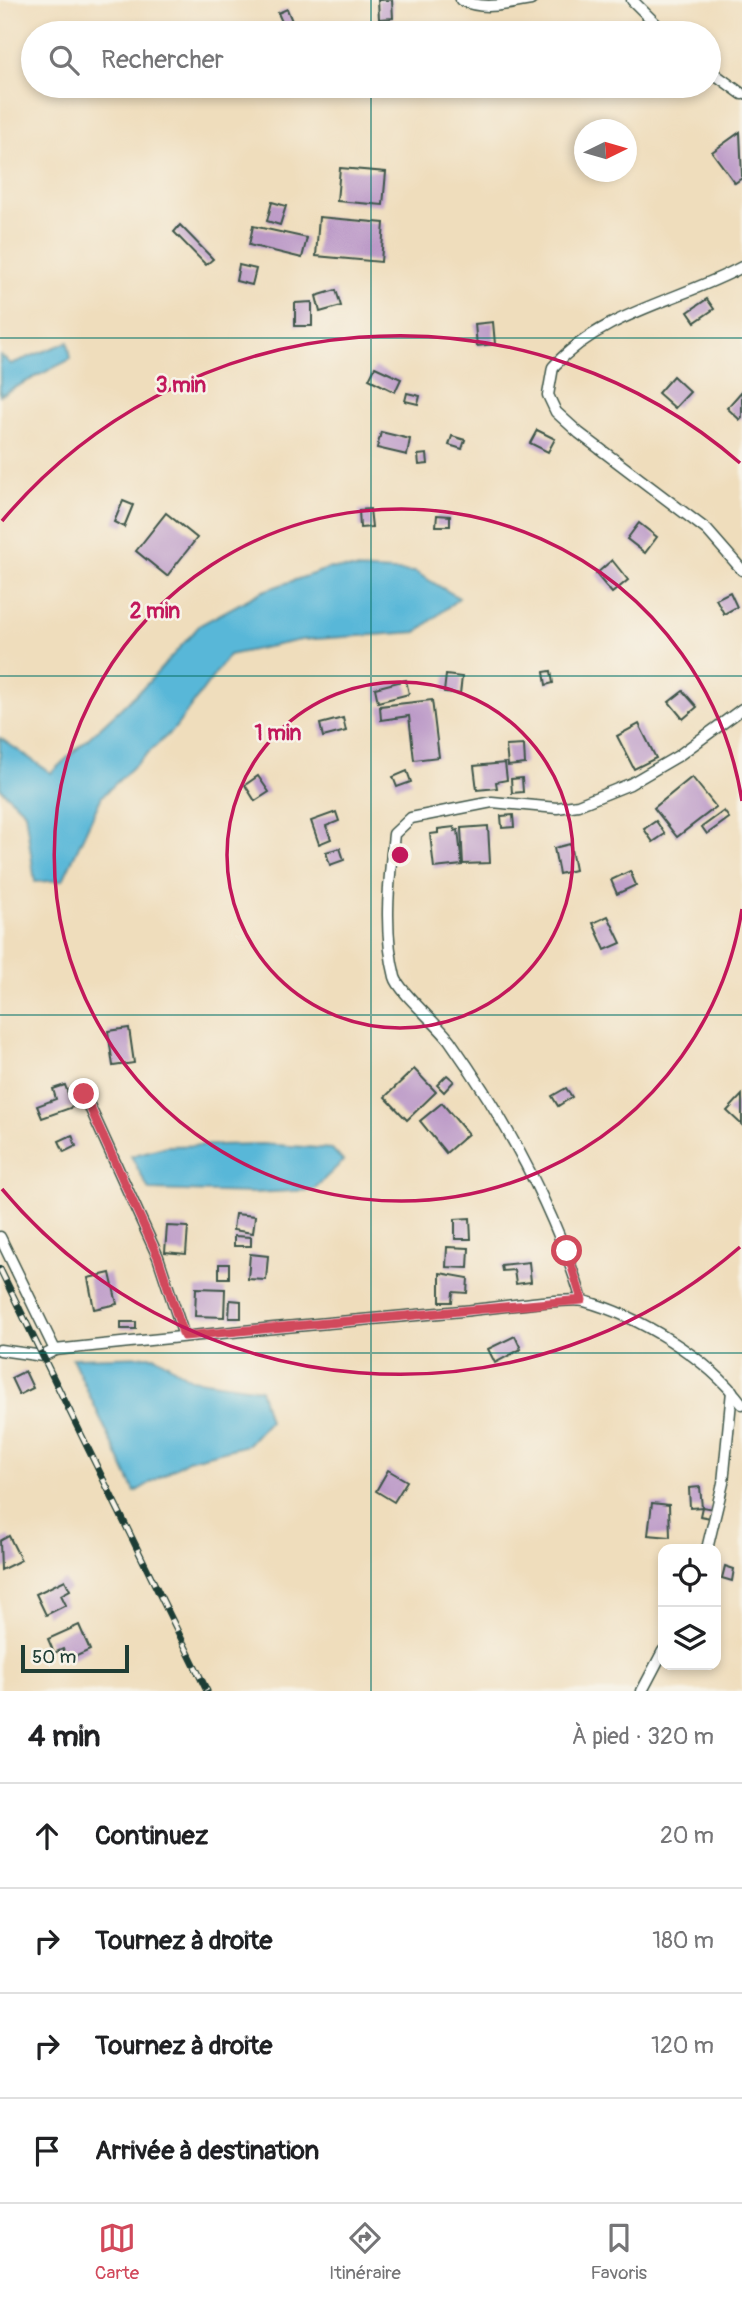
<!DOCTYPE html>
<html lang="fr">
<meta charset="utf-8">
<style>
:root{--surface:#fff;--page:#f6f6f6;--text:#202124;--muted:#757577;--line:#e0e0e0;--accent:#d1495b}
body{margin:0;font-family:Pangolin,sans-serif;background:var(--page);color:var(--text)}
.controls{position:absolute;right:21px;bottom:21px;display:grid;overflow:hidden;border-radius:14px;box-shadow:0 4px 10px #0003}
.controls button{width:63px;height:63px;display:grid;place-items:center;padding:0;border:0;border-bottom:2px solid var(--line);background:var(--surface);color:var(--text);font:35px sans-serif}
.compass{position:absolute;left:574px;top:119px;width:63px;height:63px;border-radius:50%;background:var(--surface);box-shadow:0 4px 10px #0003;rotate:85deg}
.scale{position:absolute;left:21px;bottom:18px;width:108px;box-sizing:border-box;padding-left:7px;border:4px solid #1f3d34;border-top:0;font-size:19px;line-height:24px;white-space:nowrap;color:#1f3d34;-webkit-text-stroke:5px #f7f3e8;paint-order:stroke}
.stop{position:absolute;width:21px;height:21px;margin:-16px;border:5px solid #d1495b;border-radius:50%;background:#fff}
.stop.end{background:#d1495b;border-color:#fff;box-shadow:0 2px 7px #0008}
.list{margin:0;padding:0;list-style:none}
h2{display:flex;justify-content:space-between;align-items:center;height:91px;margin:0;padding:0 28px;font-size:30px}
h2 small{font-size:23px;font-weight:400;color:var(--muted)}
.list li{display:grid;grid-template-columns:46px 1fr auto;gap:21px;align-items:center;box-sizing:border-box;height:105px;padding:0 28px;border-top:2px solid var(--line)}
.list b{display:block;font-size:26px;white-space:nowrap}
.list em{font-size:23px;font-style:normal;color:var(--muted)}
.icon{flex:none;width:38px;height:38px;fill:none;stroke:currentColor;stroke-width:2;stroke-linecap:round;stroke-linejoin:round}
.map{position:relative;flex:none;width:742px;height:1691px;overflow:hidden}
.search{position:absolute;background:var(--surface);box-shadow:0 4px 10px #0003;left:21px;right:21px;top:21px;height:77px;display:flex;align-items:center;gap:18px;box-sizing:border-box;padding:0 24px;border-radius:38px;color:var(--muted);font-size:26px}
.sheet{height:511px;background:var(--surface)}
nav{display:flex;justify-content:space-around;align-items:center;box-sizing:border-box;height:98px;border-top:2px solid var(--line);background:var(--surface);font-size:19px;color:var(--muted)}
nav a{display:grid;justify-items:center;gap:4px}
nav .on{color:var(--accent)}
.map>svg:first-child{display:block}
.water{fill:#59b7d8;stroke:#3c7a86;stroke-width:2}
.building{fill:#bb99c7}
.lines{fill:none;stroke-linecap:round;stroke-linejoin:round}
.minor-casing{stroke:#3e5548;stroke-width:13}
.minor{stroke:#fff;stroke-width:10}
.rail-casing{stroke:#1f3d34;stroke-width:7}
.rail{stroke:#f7f3e8;stroke-width:4.5;stroke-dasharray:13;stroke-linecap:butt}
.route{stroke:#d1495b;stroke-width:9}
.grid{fill:none;stroke:#0f766e;stroke-width:2;stroke-opacity:0.55}
.ring{fill:none;stroke:#c2185b;stroke-width:3.5}
.centre{fill:#c2185b;stroke:#f7f3e8;stroke-width:3.5}
.ring-label{font-size:21px;text-anchor:middle;font-weight:bold;fill:#c2185b;stroke:#f7f3e8;stroke-width:5;stroke-linejoin:round;paint-order:stroke}
</style>
<div class="map">
<svg width="742" height="1691" viewBox="0 0 742 1691">
<rect width="100%" height="100%" fill="#f7f3e8"/>
<filter id="ink" filterUnits="userSpaceOnUse"><feTurbulence type="fractalNoise" baseFrequency=".0143" numOctaves="2"/><feDisplacementMap in="SourceGraphic" scale="14" xChannelSelector="R" yChannelSelector="G"/><feConvolveMatrix kernelMatrix="1 2 1 2 8 2 1 2 1" color-interpolation-filters="sRGB"/></filter>
<filter id="wash" filterUnits="userSpaceOnUse"><feTurbulence type="fractalNoise" baseFrequency=".00686" numOctaves="4" result="noise"/><feDisplacementMap in="SourceGraphic" scale="28" xChannelSelector="R" yChannelSelector="G"/><feGaussianBlur stdDeviation="1.57" result="paint"/><feColorMatrix in="noise" values="0 0 0 0 0 0 0 0 0 0 0 0 0 0 0 0 0 1.4 0 .05"/><feComposite in="paint" operator="in"/></filter>
<g filter="url(#wash)">
<rect width="100%" height="100%" fill="#efddbc"/>
<g class="water">
<path d="M68,342L71,359L0,395V355L11,364Z"/>
<path d="M330,568L415,572L459,598L417,632L301,640L229,655L175,728L102,796L63,880L35,882L25,812L0,788V738L51,773L147,684L200,625L263,591Z"/>
<path d="M262,1144L332,1149L343,1161L313,1190L252,1193L149,1190L131,1156L167,1146Z"/>
<path d="M155,1356L191,1379L260,1389L269,1421L247,1445L188,1460L135,1492L72,1358Z"/>
</g>
<g id="blocks">
<g class="building">
<path d="M378,0H392L393,18L379,19Z"/>
<path d="M287,9L297,33H287L278,13Z"/>
<path d="M740,132L742,178L735,183L712,152Z"/>
<path d="M340,168L386,172L383,205L337,201Z"/>
<path d="M272,202L286,206L280,225L267,221Z"/>
<path d="M319,217L384,223L381,262L316,256Z"/>
<path d="M180,225L213,259L206,265L174,232Z"/>
<path d="M253,226L307,238L302,258L249,245Z"/>
<path d="M239,265L256,269L252,285L236,281Z"/>
<path d="M336,290L341,306L320,312L316,296Z"/>
<path d="M707,299L714,309L695,322L688,312Z"/>
<path d="M312,302V326H295V303Z"/>
<path d="M493,322L495,344L477,346L475,324Z"/>
<path d="M375,367L401,379L395,392L369,379Z"/>
<path d="M673,376L690,392L675,408L658,393Z"/>
<path d="M742,391V418L740,420L727,408Z"/>
<path d="M407,393L420,396L418,404L405,401Z"/>
<path d="M537,430L555,439L548,452L530,443Z"/>
<path d="M381,432L410,439L407,455L377,448Z"/>
<path d="M452,436L465,440L462,449L449,445Z"/>
<path d="M427,454L428,464L419,465L418,455Z"/>
<path d="M123,501L133,505L124,527L114,522Z"/>
<path d="M370,509L372,527L360,528L359,510Z"/>
<path d="M166,513L197,538L167,576L136,551Z"/>
<path d="M437,515L450,516V526H436Z"/>
<path d="M639,523L657,537L645,553L627,539Z"/>
<path d="M612,560L628,580L612,593L596,574Z"/>
<path d="M730,592L737,607L724,614L716,599Z"/>
<path d="M551,671L553,683L546,685L544,672Z"/>
<path d="M446,675L462,677L460,694L444,692Z"/>
<path d="M406,680L409,694L378,702L375,688Z"/>
<path d="M683,691L697,707L683,719L669,702Z"/>
<path d="M432,700L439,757L414,760L409,716L381,720L380,706Z"/>
<path d="M343,718L346,731L323,737L320,724Z"/>
<path d="M639,724L656,758L634,769L617,736Z"/>
<path d="M524,745L525,764L508,766L506,746Z"/>
<path d="M505,763L507,780L496,782L497,788L477,790L474,766Z"/>
<path d="M407,771L411,782L397,787L393,777Z"/>
<path d="M258,776L269,792L255,801L245,785Z"/>
<path d="M692,777L716,807L677,837L654,808Z"/>
<path d="M522,778L523,792L512,793L511,779Z"/>
<path d="M724,811L729,818L707,834L702,827Z"/>
<path d="M336,812L339,821L326,826L331,839L319,844L311,821Z"/>
<path d="M513,815L514,827L502,828L501,816Z"/>
<path d="M656,821L665,834L653,842L644,829Z"/>
<path d="M488,826L490,863L463,864L461,828Z"/>
<path d="M454,827L455,831L458,830L462,865L434,868L430,834L438,833V829Z"/>
<path d="M570,844L575,870L559,874L554,848Z"/>
<path d="M340,848L344,860L330,865L326,852Z"/>
<path d="M630,871L636,885L617,894L611,880Z"/>
<path d="M608,916L621,943L605,950L593,923Z"/>
<path d="M129,1028L134,1063L113,1066L108,1031Z"/>
<path d="M414,1069L436,1092L407,1120L385,1097Z"/>
<path d="M447,1075L454,1081L444,1092L437,1085Z"/>
<path d="M65,1085L73,1107L42,1118L37,1106L56,1099L53,1089Z"/>
<path d="M566,1088L572,1097L558,1106L552,1096Z"/>
<path d="M742,1095V1125L727,1111Z"/>
<path d="M442,1103L468,1134L446,1153L420,1121Z"/>
<path d="M72,1135L76,1146L64,1152L59,1141Z"/>
<path d="M235,1214L255,1216L253,1233L233,1230Z"/>
<path d="M470,1218L471,1239H455V1219Z"/>
<path d="M167,1226L188,1227L186,1254L165,1252Z"/>
<path d="M234,1236L251,1237V1246H234Z"/>
<path d="M447,1247L469,1248L468,1268L446,1267Z"/>
<path d="M250,1254L268,1256L266,1280L248,1279Z"/>
<path d="M529,1262L531,1282L516,1284L514,1270L502,1271L501,1265Z"/>
<rect x="219" y="1264" width="10" height="14"/>
<path d="M110,1273L117,1304L94,1309L88,1278Z"/>
<path d="M440,1273L468,1278L467,1293L453,1292L452,1302H440Z"/>
<path d="M196,1288L225,1289L224,1317L195,1316Z"/>
<path d="M230,1300L241,1301V1318H229Z"/>
<rect x="121" y="1322" width="15" height="7"/>
<path d="M515,1336L521,1349L495,1363L488,1349Z"/>
<path d="M25,1371L33,1388L19,1395L11,1378Z"/>
<path d="M388,1470L407,1481L394,1502L376,1491Z"/>
<path d="M700,1487L702,1507L713,1509L711,1518L700,1516L702,1507L690,1508L689,1488Z"/>
<path d="M652,1503L669,1505L670,1537L648,1535Z"/>
<path d="M9,1536L21,1560L1,1570L0,1541Z"/>
<path d="M725,1566L734,1569L732,1581L722,1578Z"/>
<path d="M65,1580L70,1590L61,1595L66,1605L46,1615L36,1594Z"/>
<path d="M79,1625L90,1650L68,1660L63,1649L54,1653L48,1639Z"/>
</g>
</g>
</g>
<g filter="url(#ink)">
<use href="#blocks" fill-opacity="0" stroke="#3e5548" stroke-width="2"/>
<g class="lines">
<g class="minor-casing">
<g id="minor">
<path d="M461,0C483,11 509,4 531,0"/>
<path d="M632,0L665,33"/>
<path d="M709,70L742,94"/>
<path d="M742,267C679,301 603,312 553,367L548,395L556,412L579,433L707,530L742,570"/>
<path d="M84,1094L158,1257L184,1336"/>
<path d="M0,1237L55,1350"/>
<path d="M582,1300C554,1208 506,1120 450,1041C439,1025 399,992 395,977C383,931 389,880 394,834L411,818L492,802L557,808L578,805L630,784L678,756L742,709"/>
<path d="M0,1350L43,1356L55,1350C190,1335 326,1323 462,1311C486,1309 566,1297 584,1301C639,1316 708,1358 742,1404"/>
<path d="M707,1549L723,1483L732,1391"/>
<path d="M642,1691L663,1651"/>
</g>
</g>
<use href="#minor" class="minor"/>
<g class="rail-casing">
<path id="rail" d="M0,1269L207,1691"/>
</g>
<use href="#rail" class="rail"/>
</g>
</g>
<g class="lines" filter="url(#ink)">
<path class="route" d="M84,1094L158,1257L184,1336L582,1300L567,1251"/>
</g>
<path class="grid" d="M371,0V33M371,86V1691M0,338H742M0,676H742M0,1015H742M0,1353H742"/>
<g class="ring">
<circle cx="400" cy="855" r="173"/>
<path d="M742 909A346 346 0 1 1 742 801"/>
<path d="M740 1247A519 519 0 0 1 2 1189M2 521A519 519 0 0 1 740 463"/>
</g>
<circle cx="400" cy="855" r="10" class="centre"/>
<g class="ring-label">
<text x="181" y="392">3 min</text>
<text x="155" y="618">2 min</text>
<text x="278" y="740">1 min</text>
</g>
</svg>
<div class="controls">
<button><svg class="icon" aria-label="locate" viewBox="0 0 24 24"><circle cx="12" cy="12" r="6"/><path d="M12 2v4M12 18v4M2 12h4M18 12h4"/></svg></button>
<button><svg class="icon" aria-label="layers" viewBox="0 0 24 24"><path d="M12 4l9 5-9 5-9-5zM3 14l9 5 9-5"/></svg></button>
</div>
<svg class="compass" viewBox="-18 -18 36 36"><path d="M0-13l5 13h-10z" fill="#e53935"/><path d="M0 13l5-13h-10z" fill="#757577"/></svg>
<div class="scale">50 m</div>
<div class="stop" style="left:567px;top:1251px"></div>
<div class="stop end" style="left:84px;top:1094px"></div>
<div class="search"><svg class="icon" aria-label="search" viewBox="0 0 24 24"><circle cx="10" cy="10" r="6"/><path d="M15 15l6 6"/></svg>Rechercher</div>
</div>
<section class="sheet">
<h2>4 min<small>À pied · 320 m</small></h2>
<ul class="list">
<li><svg class="icon" aria-label="ahead" viewBox="0 0 24 24"><path d="M12 20V5M6 11l6-6 6 6"/></svg><div><b>Continuez</b></div><em>20 m</em></li>
<li><svg class="icon" aria-label="right" viewBox="0 0 24 24"><path d="M7 20v-9h11M14 6l5 5-5 5"/></svg><div><b>Tournez à droite</b></div><em>180 m</em></li>
<li><svg class="icon" aria-label="right" viewBox="0 0 24 24"><path d="M7 20v-9h11M14 6l5 5-5 5"/></svg><div><b>Tournez à droite</b></div><em>120 m</em></li>
<li><svg class="icon" aria-label="arrive" viewBox="0 0 24 24"><path d="M6 21V4h12l-3 4 3 4H6"/></svg><div><b>Arrivée à destination</b></div></li>
</ul>
</section>
<nav>
<a class="on"><svg class="icon" aria-label="map" viewBox="0 0 24 24"><path d="M3 6l6-2 6 2 6-2v14l-6 2-6-2-6 2zM9 4v14M15 6v14"/></svg>Carte</a>
<a><svg class="icon" aria-label="directions" viewBox="0 0 24 24"><path d="M12 3l9 9-9 9-9-9zM9 14v-3h6M13 9l2 2-2 2"/></svg>Itinéraire</a>
<a><svg class="icon" aria-label="saved" viewBox="0 0 24 24"><path d="M7 4h10v16l-5-4-5 4z"/></svg>Favoris</a>
</nav>
